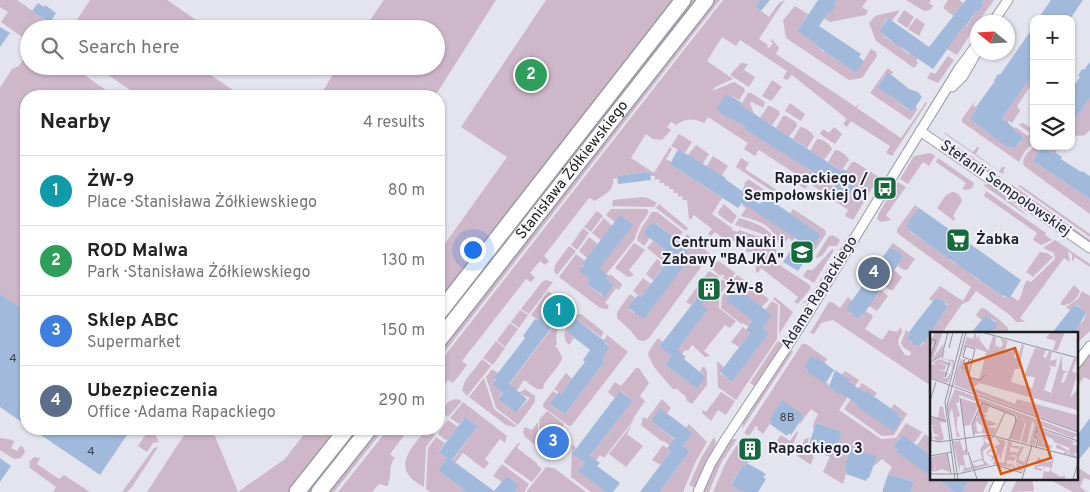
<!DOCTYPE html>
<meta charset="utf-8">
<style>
:root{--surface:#fff;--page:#f6f6f6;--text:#222;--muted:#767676;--line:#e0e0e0;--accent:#111827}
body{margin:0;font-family:Overpass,sans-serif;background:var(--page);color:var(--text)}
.controls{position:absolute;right:15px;top:15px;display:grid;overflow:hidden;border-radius:10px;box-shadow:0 1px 4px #0004}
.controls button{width:45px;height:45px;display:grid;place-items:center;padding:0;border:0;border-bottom:1px solid var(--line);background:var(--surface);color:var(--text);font:25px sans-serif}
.compass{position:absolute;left:970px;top:15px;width:45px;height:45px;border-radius:50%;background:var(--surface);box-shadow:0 1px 4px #0004;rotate:288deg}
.you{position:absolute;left:472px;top:249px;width:18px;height:18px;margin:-12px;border:4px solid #fff;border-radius:50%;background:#1a73e8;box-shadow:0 0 0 8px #1a73e833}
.badge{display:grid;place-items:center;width:32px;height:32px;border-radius:50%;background:var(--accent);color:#fff;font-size:16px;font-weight:700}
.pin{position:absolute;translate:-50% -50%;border:2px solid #fff;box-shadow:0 1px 5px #0006}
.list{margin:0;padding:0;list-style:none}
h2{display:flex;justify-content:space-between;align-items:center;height:65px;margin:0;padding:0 20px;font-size:21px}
h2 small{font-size:16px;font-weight:400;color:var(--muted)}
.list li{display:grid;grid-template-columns:32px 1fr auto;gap:15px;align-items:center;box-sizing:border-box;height:70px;padding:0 20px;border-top:1px solid var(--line)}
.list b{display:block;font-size:19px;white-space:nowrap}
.list p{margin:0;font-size:16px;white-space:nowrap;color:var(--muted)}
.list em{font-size:16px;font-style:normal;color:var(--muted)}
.icon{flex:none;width:28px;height:28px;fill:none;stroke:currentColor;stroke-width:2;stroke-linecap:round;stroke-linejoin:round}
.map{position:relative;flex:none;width:1090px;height:492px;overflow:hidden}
.search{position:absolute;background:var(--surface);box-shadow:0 1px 4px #0004;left:20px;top:20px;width:425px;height:55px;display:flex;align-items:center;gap:12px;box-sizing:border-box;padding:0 18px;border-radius:28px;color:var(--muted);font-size:19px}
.panel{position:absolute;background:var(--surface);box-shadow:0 1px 4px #0004;left:20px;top:90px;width:425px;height:345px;border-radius:20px}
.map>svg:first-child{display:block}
.green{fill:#ceb7c9}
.building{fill:#a1badc}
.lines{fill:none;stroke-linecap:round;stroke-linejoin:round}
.minor-casing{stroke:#9b9ca6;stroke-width:11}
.primary-casing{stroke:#9b9ca6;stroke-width:18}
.minor{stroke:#fff;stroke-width:9}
.primary{stroke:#fff;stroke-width:15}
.labels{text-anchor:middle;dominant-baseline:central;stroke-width:4;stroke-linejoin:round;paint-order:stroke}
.number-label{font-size:12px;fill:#3e4450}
.street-label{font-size:15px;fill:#1d1d21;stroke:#f0f1fc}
.poi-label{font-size:15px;font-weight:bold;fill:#1d1d21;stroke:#f0f1fc;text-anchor:start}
.inset-road{fill:none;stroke:#94949c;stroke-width:1}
.view{fill:#de560d;fill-opacity:0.15;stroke:#de560d;stroke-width:2.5}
.inset-edge{fill:none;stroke:#1d1d21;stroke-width:2.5}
</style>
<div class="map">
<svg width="1090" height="492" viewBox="0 0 1090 492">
<rect width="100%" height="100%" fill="#e3e4ee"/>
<g class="green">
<path d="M0,0H17L58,29H29V42L1,22L8,12L0,7Z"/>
<path d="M90,0H167L199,22L197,29H91L77,20Z"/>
<path d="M384,0H496L435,96H320L338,66H436V29H364Z"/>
<path d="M546,0H676L439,304V252L507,157L461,127Z"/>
<path d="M689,0H699L439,333V320Z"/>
<path d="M711,0H720L439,359V349Z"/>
<path d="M723,0H760L755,6L769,17L779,3L785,0C775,13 768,26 759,39L768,45L767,47L769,48L773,43L771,41L772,39L779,48L776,54L856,107L860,102L857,108L901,138L926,102L927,103L892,156L886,153L890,146L851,121L847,127L843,124L847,119L792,75L787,80L783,78L787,71L740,40L736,46L722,37L707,61L733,79L715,87L712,91L734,82L744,88L745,91L739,100L732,96L721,113L746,127L846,195L851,192L858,179L846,171L852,162H855L879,177L853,220L845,216L848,210L809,183L805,189L795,182L799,176L759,150L755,156L744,149L748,143L708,117L704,123C694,118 686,118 676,125L671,122L667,127L671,130L662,140L653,139L646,134L631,158L654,173L670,147L672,149L666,159L671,162L670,164L722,198L712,214L732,228V230L738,232L739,230L763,238L776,247L778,264L810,285L811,288L798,304L794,302L798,297L761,268L758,273L756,272L755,255H751V252H746V248H742L741,244L737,245V241H733L732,237L728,238L729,245L727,248L722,245L726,240L715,232L711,236L708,234L712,229L694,215L690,220L689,219L687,200H683L682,196L678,197V193H674L673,189H669V186H665L664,183H660L659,179L655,180V176H651L650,173L646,172L617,176V178L613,179C614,192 604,194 595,201L589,198L544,256L549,261L545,265L540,261L530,273L535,278L531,282L526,279L462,361L467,365L453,383L448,380L442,388L446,392L441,398L439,395V363Z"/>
<path d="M837,0H867L862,7L868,11L866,15L830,22L824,18Z"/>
<path d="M906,0H931L929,3L933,6L930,10L924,11Z"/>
<path d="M948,0H959L963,3L958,13L956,12L954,16L943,8Z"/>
<path d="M984,0H994L978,22L957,55L947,49L964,26L966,27L976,11L978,12L984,4L982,3Z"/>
<path d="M795,6L808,14L797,31L815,43L814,44L824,52L826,50L830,55L856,73L871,49L876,52L877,56L862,78L849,80L786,38L783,20Z"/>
<path d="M900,10L892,21L887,18L879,31L884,34L883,36L891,41L892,39L902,46L901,48L909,54L911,53L918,58L916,61L918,63L914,68L876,41L869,23L875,16Z"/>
<path d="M904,10L914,17L907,28L897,21Z"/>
<path d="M916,18L925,24L919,36L908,29Z"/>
<path d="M29,51V66H72L114,96H26V311L0,294V88L12,69L19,66Z"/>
<path d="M948,56L954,60L938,83L927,78L931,72L935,74Z"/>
<path d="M741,63L748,64L744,70L755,77L749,87L730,75Z"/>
<path d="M95,66H197L242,96H139Z"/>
<path d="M888,68L893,72L891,75L886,74L877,88L903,104L902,106L912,112L916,106L917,110L910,120L870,93Z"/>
<path d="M1034,73V81L1017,106L1020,111L1012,123L1009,121L1005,126L1003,124L1005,120L1002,118Z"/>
<path d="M772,80L782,87L771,101L762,96Z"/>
<path d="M748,93H751L765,102L763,108L752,102L750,103L754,114L741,105Z"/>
<path d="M977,98L973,105L977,108L970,119L1008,147L1009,146L1014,149L1024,137L1013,129L1015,127L1028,136L1030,133L1019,125L1020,124L1023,123L1034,130V143L1025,151L1019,162L962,122V119Z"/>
<path d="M1090,98V130L1085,135L1077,136L1071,132V125Z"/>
<path d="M790,103L805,114L801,121L785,111Z"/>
<path d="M768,106H770L779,111L780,114L772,125L760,118Z"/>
<path d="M783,116H786L796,122L797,126L789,137L776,128Z"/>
<path d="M800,127C805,127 812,132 814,137L807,148L793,139Z"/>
<path d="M834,127L842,134L835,144L820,134L823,129L829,133Z"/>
<path d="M944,132L973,152L978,146L979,148L976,154L999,171L1002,167H1005L1003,174L945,134Z"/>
<path d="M679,134L692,142L685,153L671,146Z"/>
<path d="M944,138L1002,178L995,176L943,140Z"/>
<path d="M817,139C823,139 830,144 832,149L824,160L810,151Z"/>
<path d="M696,145L709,154L702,165L688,155Z"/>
<path d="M1034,146H1057L1059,148L1054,154L1043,146L1033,161L1090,199V214L1024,166C1021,157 1029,152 1034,146Z"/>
<path d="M835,150C840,150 847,155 849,160L841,171L828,162Z"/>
<path d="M930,153L935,156L929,166L923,162L908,184L900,179L914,156Z"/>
<path d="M713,156L728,166L721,177L706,167Z"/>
<path d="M741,158L749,163L745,169L786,196L784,199L736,167Z"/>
<path d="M938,158L974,183L972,188L967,190L962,189L966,183L936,162Z"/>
<path d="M748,179L771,194L767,200L744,184Z"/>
<path d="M898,182L906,187L886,215L891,220L881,222L877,219L879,213Z"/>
<path d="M987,184L1003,195L1030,218L983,185Z"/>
<path d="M1011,184L1090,240V243L1013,189Z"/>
<path d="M1020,185L1090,234V237L1018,186Z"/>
<path d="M986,191L1046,233L1045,235L1052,240L1041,245L1033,240L1037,233L984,196Z"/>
<path d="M952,192C957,192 961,196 962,201L953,216L955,218L954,221L937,208L946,195Z"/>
<path d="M642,197L648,198L657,203L654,207L612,206L613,200Z"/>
<path d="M744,203L795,238L792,241L789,238L780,245C771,224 762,222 741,216L746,208L742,205Z"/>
<path d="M659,204L688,228L686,231L656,208Z"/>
<path d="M724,204L737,216L732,224L719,215L718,212Z"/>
<path d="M915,205L919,208L907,223L908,224L906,227L910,230V232L951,258L950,260L971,273L970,274L1002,296L1007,298L1010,295L1018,301C1024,293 1021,289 1027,280L1031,282L1055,259L1054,253L1043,248L1055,240L1090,264V267L1075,257L1072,262V254L1068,251L1070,262L1064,258L1020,318L1025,322H1016L1010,315L976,291L969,301L962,304L942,333H931V356L929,363L931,365L930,375L931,378V386L833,320L821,323L814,334L810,333L829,302H832L840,308L848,297L852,301L849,313L859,318L866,311L872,315L873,317L865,329L882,340L889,330L897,332L901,327L902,332C895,344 899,344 905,355L910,356L911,352L903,347L901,343L906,330L910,333L907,338L910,341V342L919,347L924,343L948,306L946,302L936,297L932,301L929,299L940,286L963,301L971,287L897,233V229Z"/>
<path d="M611,209H647L649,212L640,225L634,240L604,277L597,272L615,222L606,215Z"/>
<path d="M793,209L825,230L826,234L812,254H809L821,235L790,214Z"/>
<path d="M597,211L603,216L591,232L584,227Z"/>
<path d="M652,212H657L683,232L677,240L656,223L654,225L651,222L643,233L650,238L644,246L638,241L637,238L642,227Z"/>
<path d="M604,218L612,226L601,240L592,233Z"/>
<path d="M739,218C755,223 770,227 777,243L760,233L735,225Z"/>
<path d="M583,228L589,233L577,250L571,245Z"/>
<path d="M850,233L848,241L811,300L802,304L813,292Z"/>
<path d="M687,234L710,254L709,256L649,338L644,341L638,340L630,330L617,318V312L630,294L637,299L628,309L634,313L674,279L685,265L679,261L689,251L681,242Z"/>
<path d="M833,235L840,240L837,246H829L822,256L815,258L829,236Z"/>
<path d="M589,237L598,244L587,258L579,251Z"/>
<path d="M653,241L672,255L663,261L647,248Z"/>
<path d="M634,243L645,250L629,270L633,274V276L628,277L615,268Z"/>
<path d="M893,243L915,259L907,270H904L898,266L900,262V253L890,247Z"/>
<path d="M569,246L576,251L557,275L554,271L555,265Z"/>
<path d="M832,249L834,250L814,283L803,276L807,270H813Z"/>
<path d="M1040,252L1047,253L1053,257L1033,277L1026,272Z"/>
<path d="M576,254L585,261L580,271L591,278L587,284L601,295L605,296L614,286L606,279L610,274L622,284L619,290L616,288L605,303L609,306L608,309L600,308L559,277Z"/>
<path d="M657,259L665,265L653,280L646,274Z"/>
<path d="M719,261L735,273L729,282L723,278L724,276L722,274L720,276L712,269L715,263Z"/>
<path d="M894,270L902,277L893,290H890L884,286Z"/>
<path d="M709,271L719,277L718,279L721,281L722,279L728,284L719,295V308L736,321L730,328L725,325L704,351L710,356L705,357L692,345L688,351L685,350L680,357L675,352L708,309L696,299L691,305L686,302Z"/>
<path d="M737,275L748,283L742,292L757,323L749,327L743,323L742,324L721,308L722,296Z"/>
<path d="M643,278L651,284L641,297L633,291Z"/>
<path d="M546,280L553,282L529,314L521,309L542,282Z"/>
<path d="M1074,285L1080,291C1077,299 1071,306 1061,305V302Z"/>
<path d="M752,286L769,299L762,307L745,295Z"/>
<path d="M881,290L888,296L877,311L869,306Z"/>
<path d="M548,291L572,308H568L560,301L557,305L560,316L564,311L567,314C560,323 554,332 557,344L554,348L557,347C558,351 562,354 562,359C560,365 548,378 544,384L543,389H537L528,383L529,380L527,382L524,380L516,392L508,386L555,324L543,314L538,320L531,315Z"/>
<path d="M1082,291L1090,296V331L1076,344V333H1072L1084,320L1086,313L1079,306L1074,305L1070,310L1066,307L1078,299Z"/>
<path d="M775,297L793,312L779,334L780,305L773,299Z"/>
<path d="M772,301L778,305L777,339L736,400L718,387L717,361L724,367L720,373L732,382L769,333L763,328L772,315L765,310Z"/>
<path d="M981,308H984L1001,321L1008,328V331L1003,333H993L995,330V321L989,317L982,320L976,315Z"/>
<path d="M520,310L528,315L519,328L511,322Z"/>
<path d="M576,314H581L604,332L601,337L576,319L567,332L574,338L569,345C558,335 570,322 576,314Z"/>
<path d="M510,323L518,329L505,347L497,340Z"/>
<path d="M743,327L750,333L739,347L731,342Z"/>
<path d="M607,335L628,352L571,426H569L543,407V404L553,391L557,394L555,400L553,399L549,404L565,414L603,364L604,360L600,357L610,347L604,340Z"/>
<path d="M658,338L663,342L659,347L671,356L665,365L697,389L706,377L700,371L704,366L707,372V385L692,404L687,401L686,397L677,389H673L654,367L648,355L649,351Z"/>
<path d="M496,341L505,348L493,365L483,358Z"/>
<path d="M781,341L784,343L756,387L750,383L777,342Z"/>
<path d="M802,344H806L827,359L825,363L817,358L816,359L811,356L804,367L808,370L807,372L829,384L828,386L840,394L850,381L842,375L845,371L859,380L839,410L881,439L896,438L906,423L922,432L914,443L900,437L893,447L898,450L897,452L931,473V478H939V481L955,492H911L914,482L888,474L892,467L882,459L874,466L876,456L852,448L844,470L847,471L843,484L823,472L831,454H834L842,432L816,423L814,430L813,425L818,414L811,409L800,424L799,423L804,415L782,401L769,420L771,422L763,434L757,429L758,427L756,426L749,436L744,433Z"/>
<path d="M791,348L793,352L742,429L743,422Z"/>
<path d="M1090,353V380L1084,377L1077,386L1076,372Z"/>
<path d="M482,359L491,366L467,396L462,390L465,381Z"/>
<path d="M636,368H639L649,383L640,396L645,401L634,417L632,422L604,458L600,455L594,463L588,459L633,401L621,391L615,398L608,392L615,382L621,386Z"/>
<path d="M492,369L498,373L492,384L503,391L498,399L516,413L530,398L519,393L525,389L535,396V402L518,425L496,408L486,377Z"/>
<path d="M566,373L572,379L561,394L554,389Z"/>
<path d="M484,378L494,409L517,426L515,427L506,425L469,397Z"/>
<path d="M862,383L877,393L874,397L866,392L856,406L895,430L902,419L898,416L899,414L891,409L894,404L907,414L894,435L882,436L844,409Z"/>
<path d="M721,392L735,401L726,415L718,410L711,421L702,413L703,410L706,412Z"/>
<path d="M456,399L462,401L448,417L441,411L449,401Z"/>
<path d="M662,399L671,408L667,413L660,409L651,421L678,442L673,448L664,441L663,442L641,425L643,417L647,419Z"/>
<path d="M463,402L507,436L505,443L500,439L485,459L489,463L484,469L463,453L455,463L452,461L478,426L465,417L459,424L450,418Z"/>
<path d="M547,411L564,424L558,435L564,440L563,446L560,443L563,439L552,432L543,444L549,448L546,452L540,447L539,420Z"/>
<path d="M448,420L458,427L447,441L438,434Z"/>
<path d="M538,422V447L525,437L523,432L525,427L532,430Z"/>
<path d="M632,424L627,434L643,446L626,467L609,454Z"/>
<path d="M689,424L707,442L695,463L683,492H659L690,451L683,446L693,433L686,428Z"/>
<path d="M188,429H212L238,492L285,459L308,429H340L289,492H147Z"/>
<path d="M353,429H364L314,492H302Z"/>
<path d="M376,429H384L334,492H326Z"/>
<path d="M388,429H409L390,454L395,458C387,467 393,474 388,483L389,484L387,486L379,484L372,492H338Z"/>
<path d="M427,429L435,435L426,447L424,487C419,484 412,480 408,474C398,458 418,441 427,429Z"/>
<path d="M148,431L155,435L159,442L153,443L147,452L138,446Z"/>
<path d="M797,431L798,433L790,451L776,442L781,435L790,441Z"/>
<path d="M925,434L931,439V449L928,453L917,445Z"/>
<path d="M436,437L445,443L439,451L447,458L438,470L467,492H430L426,489L428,448Z"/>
<path d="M714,437L716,442L714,448L695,488L689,485L701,458Z"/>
<path d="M0,438L13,440L14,442L11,448L17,451L20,446L23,447L25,452L21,458L14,459L0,450Z"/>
<path d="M807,438H809L805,451L814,454L811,465L796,455L805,439Z"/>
<path d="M734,439H737L721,463L709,492H703L717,462L731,440Z"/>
<path d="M518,443H520L517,448L538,464L537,465L542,469L532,482L505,463L504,461Z"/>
<path d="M572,444L576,448L572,454L585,463L579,471L606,492H591L571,477Z"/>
<path d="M663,445L671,451L660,465L652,460Z"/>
<path d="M737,445L752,456L745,466L743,465L731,484L744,492H713L726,462Z"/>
<path d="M158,447L132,487L127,492H122L154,448Z"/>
<path d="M34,457L40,458L37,464L59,479L64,475L90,492H53L56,487L30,468L29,462Z"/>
<path d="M502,464L529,484L524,492H514L519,485L507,476L502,482L493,476Z"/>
<path d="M1076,466L1089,475L1090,474V480L1084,478L1080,487L1087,492H1073L1047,478H1076Z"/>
<path d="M546,467L554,468L586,492H526Z"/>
<path d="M969,478H990L983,492H962L968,483L967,482Z"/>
<path d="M1018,478H1032L1034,491L1011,492Z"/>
</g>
<g class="building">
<path d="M760,0H770L761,11L755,6Z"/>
<path d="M818,0H837L834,4L836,5L830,14L828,13L819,26L861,54L859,57L864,61L856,73L814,44L815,43L797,31Z"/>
<path d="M966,0H984L982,3L984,4L978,12L976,11L965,27L964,26L933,69L883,35L884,34L879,31L888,18L929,47Z"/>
<path d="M1051,0H1083L1070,19H1038Z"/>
<path d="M38,3L44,7L45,5L56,13L50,23L32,11Z"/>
<path d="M1034,26V73L1002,118L1014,128L1013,129L1024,137L1014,149L1009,146L1008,148L970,119L977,108L976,107L995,81H994L998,74L1000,75Z"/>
<path d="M0,27L10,33L0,47Z"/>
<path d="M1090,62V98L1071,125V90L1080,77L1078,76L1082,69L1084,70Z"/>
<path d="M887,73L893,76L909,89L918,92L922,97L912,112L902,105L903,104L877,88Z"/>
<path d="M726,94L730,97L731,96L742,103L741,105L841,171L843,169L858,179L851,192L847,195L834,187L835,186L745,129L746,127L720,113L721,111L717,108Z"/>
<path d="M1043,146L1054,154L1055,152L1062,157L1061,159L1081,172L1082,171L1090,176V199L1033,161Z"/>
<path d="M678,149L726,178L725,179L742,191L745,185L757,193L753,199L760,204L765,198L767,200L768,198L821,235L798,271L783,262L798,240L742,203L738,208L670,164Z"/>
<path d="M646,172L650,173L651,180L618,184L617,176Z"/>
<path d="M919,208L1021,280L1011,296L1008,298L1003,295L1002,296L910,231V230L906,227L908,224L907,223Z"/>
<path d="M620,215L633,225L599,269L609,276L606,279L614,285L605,297L587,284L590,279L579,271L584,265L582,264Z"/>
<path d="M651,222L654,225L655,223L684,245L683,247L689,251L681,262L685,265L644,319L628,308L638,295L641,297L665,265L661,263L669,253L643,233Z"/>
<path d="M890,247L900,253V254L903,256L900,262L863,315L862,314L859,318L855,317L846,309Z"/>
<path d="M708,284L714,288L702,304L708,309L677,350L686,357L684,359L706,377L697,389L665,365L671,356L659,347Z"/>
<path d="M736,287L772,315L763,328L769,333L732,382L720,372L750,333L746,330L753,321L726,300Z"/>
<path d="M0,294L26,311V425L0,407Z"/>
<path d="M936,297L946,302L945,304L948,306L924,343L923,342L919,347L916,345L915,346L907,338L910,333L909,332Z"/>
<path d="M1074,305L1078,307V306L1086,313L1076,331L1072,333H1052Z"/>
<path d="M558,306L564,311L509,384L527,399L516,413L498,399L503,393L492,384L496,379L494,378L525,338L523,336L535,319L538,320L543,314L549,319Z"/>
<path d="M985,316L988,318L989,317L998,325L992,333H971Z"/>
<path d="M576,319L606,342L605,343L610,347L602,358L604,361L603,364L565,414L549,404L559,392L561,394L574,376L585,362L583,360L590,350L567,332Z"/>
<path d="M811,356L816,359L817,357L834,370L825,384L807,372L808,370L804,367Z"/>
<path d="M835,370L850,380L849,382L865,393L866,391L899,414L898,416L902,419L894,432L856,406L857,404L841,393L840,395L829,387Z"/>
<path d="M620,391L633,401L590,456L600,463L597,466L620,483L613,492H606L578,471L585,463L572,454Z"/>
<path d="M782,400L804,415L791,435L789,433L787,436L770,424L771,422L769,420Z"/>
<path d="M660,408L693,433L683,446L690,451L659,492H640L671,451L667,448L675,439L651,421Z"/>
<path d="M465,417L478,426L452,460L494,491L507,476L519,485L514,492H467L438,470L447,458L439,452Z"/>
<path d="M1090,418V446L1076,463V437Z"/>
<path d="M816,423L842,432L834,455L831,454V457L810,450L811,447H808Z"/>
<path d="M32,429H131L100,475Z"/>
<path d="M552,432L563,440L554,452L543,444Z"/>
<path d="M902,435L931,455V476L896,452L898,450L893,447Z"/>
<path d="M851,448L877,456L869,478H867L866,481L846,474L847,471L844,470Z"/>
<path d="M0,458L11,466L0,482Z"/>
<path d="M747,463L766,474L763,477L766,479L758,492H744L731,485L743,465L745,466Z"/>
<path d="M888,474L914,482L911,492H882Z"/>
<path d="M935,478H969L967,482L968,483L962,492H955Z"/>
</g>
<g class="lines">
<g class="minor-casing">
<g id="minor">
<path d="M993,22L1008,0"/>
<path d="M952,87L963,76L978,50"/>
<path d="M920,131L1090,248"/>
<path d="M1076,364L1090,346"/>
<path d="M698,492L711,463L725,440L798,330L958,70L978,43"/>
<path d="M994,492L1001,478"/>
</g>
</g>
<g class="primary-casing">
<g id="primary">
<path d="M439,313L683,0"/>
<path id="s1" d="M439,340L706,0"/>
<path d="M297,492L347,429"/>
<path d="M319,492L369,429"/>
</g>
</g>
<use href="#minor" class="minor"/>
<use href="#primary" class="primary"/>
</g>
<defs>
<g id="bus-square" transform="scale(1.25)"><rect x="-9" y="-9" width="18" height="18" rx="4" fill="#156a3c" stroke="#f0f1fc"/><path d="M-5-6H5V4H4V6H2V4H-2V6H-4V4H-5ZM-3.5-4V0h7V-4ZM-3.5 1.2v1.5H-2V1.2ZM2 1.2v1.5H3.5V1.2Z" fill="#fff"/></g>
<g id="supermarket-square" transform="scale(1.25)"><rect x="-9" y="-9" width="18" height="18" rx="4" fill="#156a3c" stroke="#f0f1fc"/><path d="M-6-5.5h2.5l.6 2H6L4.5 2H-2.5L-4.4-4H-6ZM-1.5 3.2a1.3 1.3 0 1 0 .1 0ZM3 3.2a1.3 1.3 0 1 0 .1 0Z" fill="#fff"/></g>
<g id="school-square" transform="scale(1.25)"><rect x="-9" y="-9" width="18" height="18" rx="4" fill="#156a3c" stroke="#f0f1fc"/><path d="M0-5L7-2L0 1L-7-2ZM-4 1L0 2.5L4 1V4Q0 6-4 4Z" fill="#fff"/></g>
<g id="building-square" transform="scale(1.25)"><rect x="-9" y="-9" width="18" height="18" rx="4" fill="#156a3c" stroke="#f0f1fc"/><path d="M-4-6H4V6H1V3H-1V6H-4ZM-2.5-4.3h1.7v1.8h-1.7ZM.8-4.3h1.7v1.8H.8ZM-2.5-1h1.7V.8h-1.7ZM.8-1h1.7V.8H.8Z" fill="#fff"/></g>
</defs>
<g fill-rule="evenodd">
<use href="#bus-square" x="885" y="188"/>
<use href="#supermarket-square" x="958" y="240"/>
<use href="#school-square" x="802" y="252"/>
<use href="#building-square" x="709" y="289"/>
<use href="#building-square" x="750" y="449"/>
</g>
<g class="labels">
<g class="number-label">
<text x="13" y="359">4</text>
<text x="787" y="418">8B</text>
<text x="91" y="452">4</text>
</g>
<g class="street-label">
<text stroke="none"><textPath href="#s1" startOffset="216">Stanisława Żółkiewskiego</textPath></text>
<text transform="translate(1005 189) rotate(35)">Stefanii Sempołowskiej</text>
<text transform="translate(820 293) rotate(-58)">Adama Rapackiego</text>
</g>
<g class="poi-label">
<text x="868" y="179" text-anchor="end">Rapackiego /<tspan x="868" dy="17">Sempołowskiej 01</tspan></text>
<text x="976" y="240">Żabka</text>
<text x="784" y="243" text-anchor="end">Centrum Nauki i<tspan x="784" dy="17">Zabawy "BAJKA"</tspan></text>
<text x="726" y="289">ŻW-8</text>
<text x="768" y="449">Rapackiego 3</text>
</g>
</g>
<g transform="translate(930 332)">
<rect width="148" height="148" fill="#e3e4ee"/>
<path d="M5,0H13L3,26L14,11L11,23L3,29L1,25L5,9L0,25L4,8L0,16V11ZM38,0L37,5L43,7L45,0L47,7L50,1L49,7L58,19L63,4L66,5L65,18L66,13L70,16L73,12L70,6L78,9L75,18L81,20L86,15L84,26L88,25L92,12L94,13L89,37H85L81,50L102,56L105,45L94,44L105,16L116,18L113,25L116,26L119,19L122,20L120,29L127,27L125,35L118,33L121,36L114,58L121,61L132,23V38L138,40L134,41L131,50L134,51L144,26L147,27L142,39L147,42L140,66L147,58V78L49,51L43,56L85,72L87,67L147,83V99L24,53L27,38L31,27L34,28L32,36L39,34L37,45L49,47L52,38L56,20L36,13L31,25ZM121,0H135L127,19L123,18L126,9L116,6ZM15,18L13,27L24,28V33L19,49L17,51L0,45V32L6,33L3,31L9,27L20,31L19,34L8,30L16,34L15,38H9L17,40L13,46H17L21,40L23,31L19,36L23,30L12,27L11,25ZM25,57L147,102V104L143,106L109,93L100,111L103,106L106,107L105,113L99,112L105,92L102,89L97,111L91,110L96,92L94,88L90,85L95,90L90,109L80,107L87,84L29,63V70L26,71L30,84L27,85V98L30,104H33L27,105L22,76L19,84L18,74ZM30,66L49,72L40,93L34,94ZM52,72L59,75L57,81H52L57,83L55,87L68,92L56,95L66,96L63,103L51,101L53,95L46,89L47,99L51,101L44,102L43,91L45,85L48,86L46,83ZM10,74L13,75L16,91L10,90L14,107L8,110L3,105L10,103L4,102L2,94L8,93H2L0,86H8ZM107,96L147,110L141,111L147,114V121L143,122L147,125L139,123L140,117L138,122H134L135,119L126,116L127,112L137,118L136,121L140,116L124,110L123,107L116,104H111L114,106L113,111L122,114L121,117L108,114L109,106H104ZM49,103L64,105L60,109L54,106L55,110L61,113L53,119L54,128L59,133L44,137L43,132L46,134L54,132L52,128L43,131V129L52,127L50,117L54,112L53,104ZM33,106L30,108L33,119L36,117L38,123H33L36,136L41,135L38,124L43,137L32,140L35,134L30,133V141L23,110L26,109L28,118L26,110ZM66,106L76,109L70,129L69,121L66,129L74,131L78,109L82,110V114H89V117L80,115V120H87L86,123L91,114L94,115L88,127L94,130L98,122L93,140H92L82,136L84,132V135L89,136L86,132L91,134V139L94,134L86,130L87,125L85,123L77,124L86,125L84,129L77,128V133L83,131L81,135L63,132L65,127L61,129L62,125L55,122H57V119L60,117L64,121L59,119L58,123L66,124L67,117L64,115L70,112ZM125,121L121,139L131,145L135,143V147H112L114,139L119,140L121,136L115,134L111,147L114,137L113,134L105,135L112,137V139L104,137L105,133L110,132H106L108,125L114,130L122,129ZM17,122L20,140L11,137L5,140L6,131L4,140L0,138V126L1,125Z" fill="#ceb7c9"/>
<path class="inset-road" d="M51,0L148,26M0,6L6,9L0,26M19,16L23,0M35,27L32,36H37L39,28M42,28L33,25L36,14L45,17L38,45L50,48L55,43M0,31L12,23L18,0M17,41L15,45L20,30M0,46L148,100M30,66L37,120M0,69L6,50M0,84L16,89M0,90L2,109M44,104L42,92L52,71L85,84L86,89L79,108M64,104L75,80M0,108L9,110L59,103L148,126M106,115L108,107L104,105L108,95L148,109M38,120L47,147M17,121L21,141M0,124L22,120M0,142H28L66,133L92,141M25,147L15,70L33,0M28,147L17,74L36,0M92,147L102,113M143,147L148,131"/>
<path class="view" d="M85,16L121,126L71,142L35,32Z"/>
<rect width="148" height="148" class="inset-edge"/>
</g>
</svg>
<div class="controls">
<button>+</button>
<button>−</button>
<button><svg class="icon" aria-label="layers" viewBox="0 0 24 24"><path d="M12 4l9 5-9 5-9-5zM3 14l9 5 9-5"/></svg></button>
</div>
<svg class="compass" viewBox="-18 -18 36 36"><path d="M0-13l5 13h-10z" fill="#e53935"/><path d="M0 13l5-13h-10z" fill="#767676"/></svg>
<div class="you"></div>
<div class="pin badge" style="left:559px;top:311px;background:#0f9aa8">1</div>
<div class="pin badge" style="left:531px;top:75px;background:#2e9e5b">2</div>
<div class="pin badge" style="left:553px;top:442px;background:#3f7fe0">3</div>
<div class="pin badge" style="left:874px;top:273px;background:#5c6f8a">4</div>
<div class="search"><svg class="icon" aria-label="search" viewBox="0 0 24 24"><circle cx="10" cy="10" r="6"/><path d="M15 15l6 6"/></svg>Search here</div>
<section class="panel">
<h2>Nearby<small>4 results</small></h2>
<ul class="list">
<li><span class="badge" style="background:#0f9aa8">1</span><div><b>ŻW-9</b><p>Place · Stanisława Żółkiewskiego</p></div><em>80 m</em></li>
<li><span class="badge" style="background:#2e9e5b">2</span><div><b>ROD Malwa</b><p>Park · Stanisława Żółkiewskiego</p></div><em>130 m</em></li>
<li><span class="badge" style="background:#3f7fe0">3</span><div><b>Sklep ABC</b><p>Supermarket</p></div><em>150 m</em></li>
<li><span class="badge" style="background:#5c6f8a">4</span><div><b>Ubezpieczenia</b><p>Office · Adama Rapackiego</p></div><em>290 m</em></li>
</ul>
</section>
</div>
